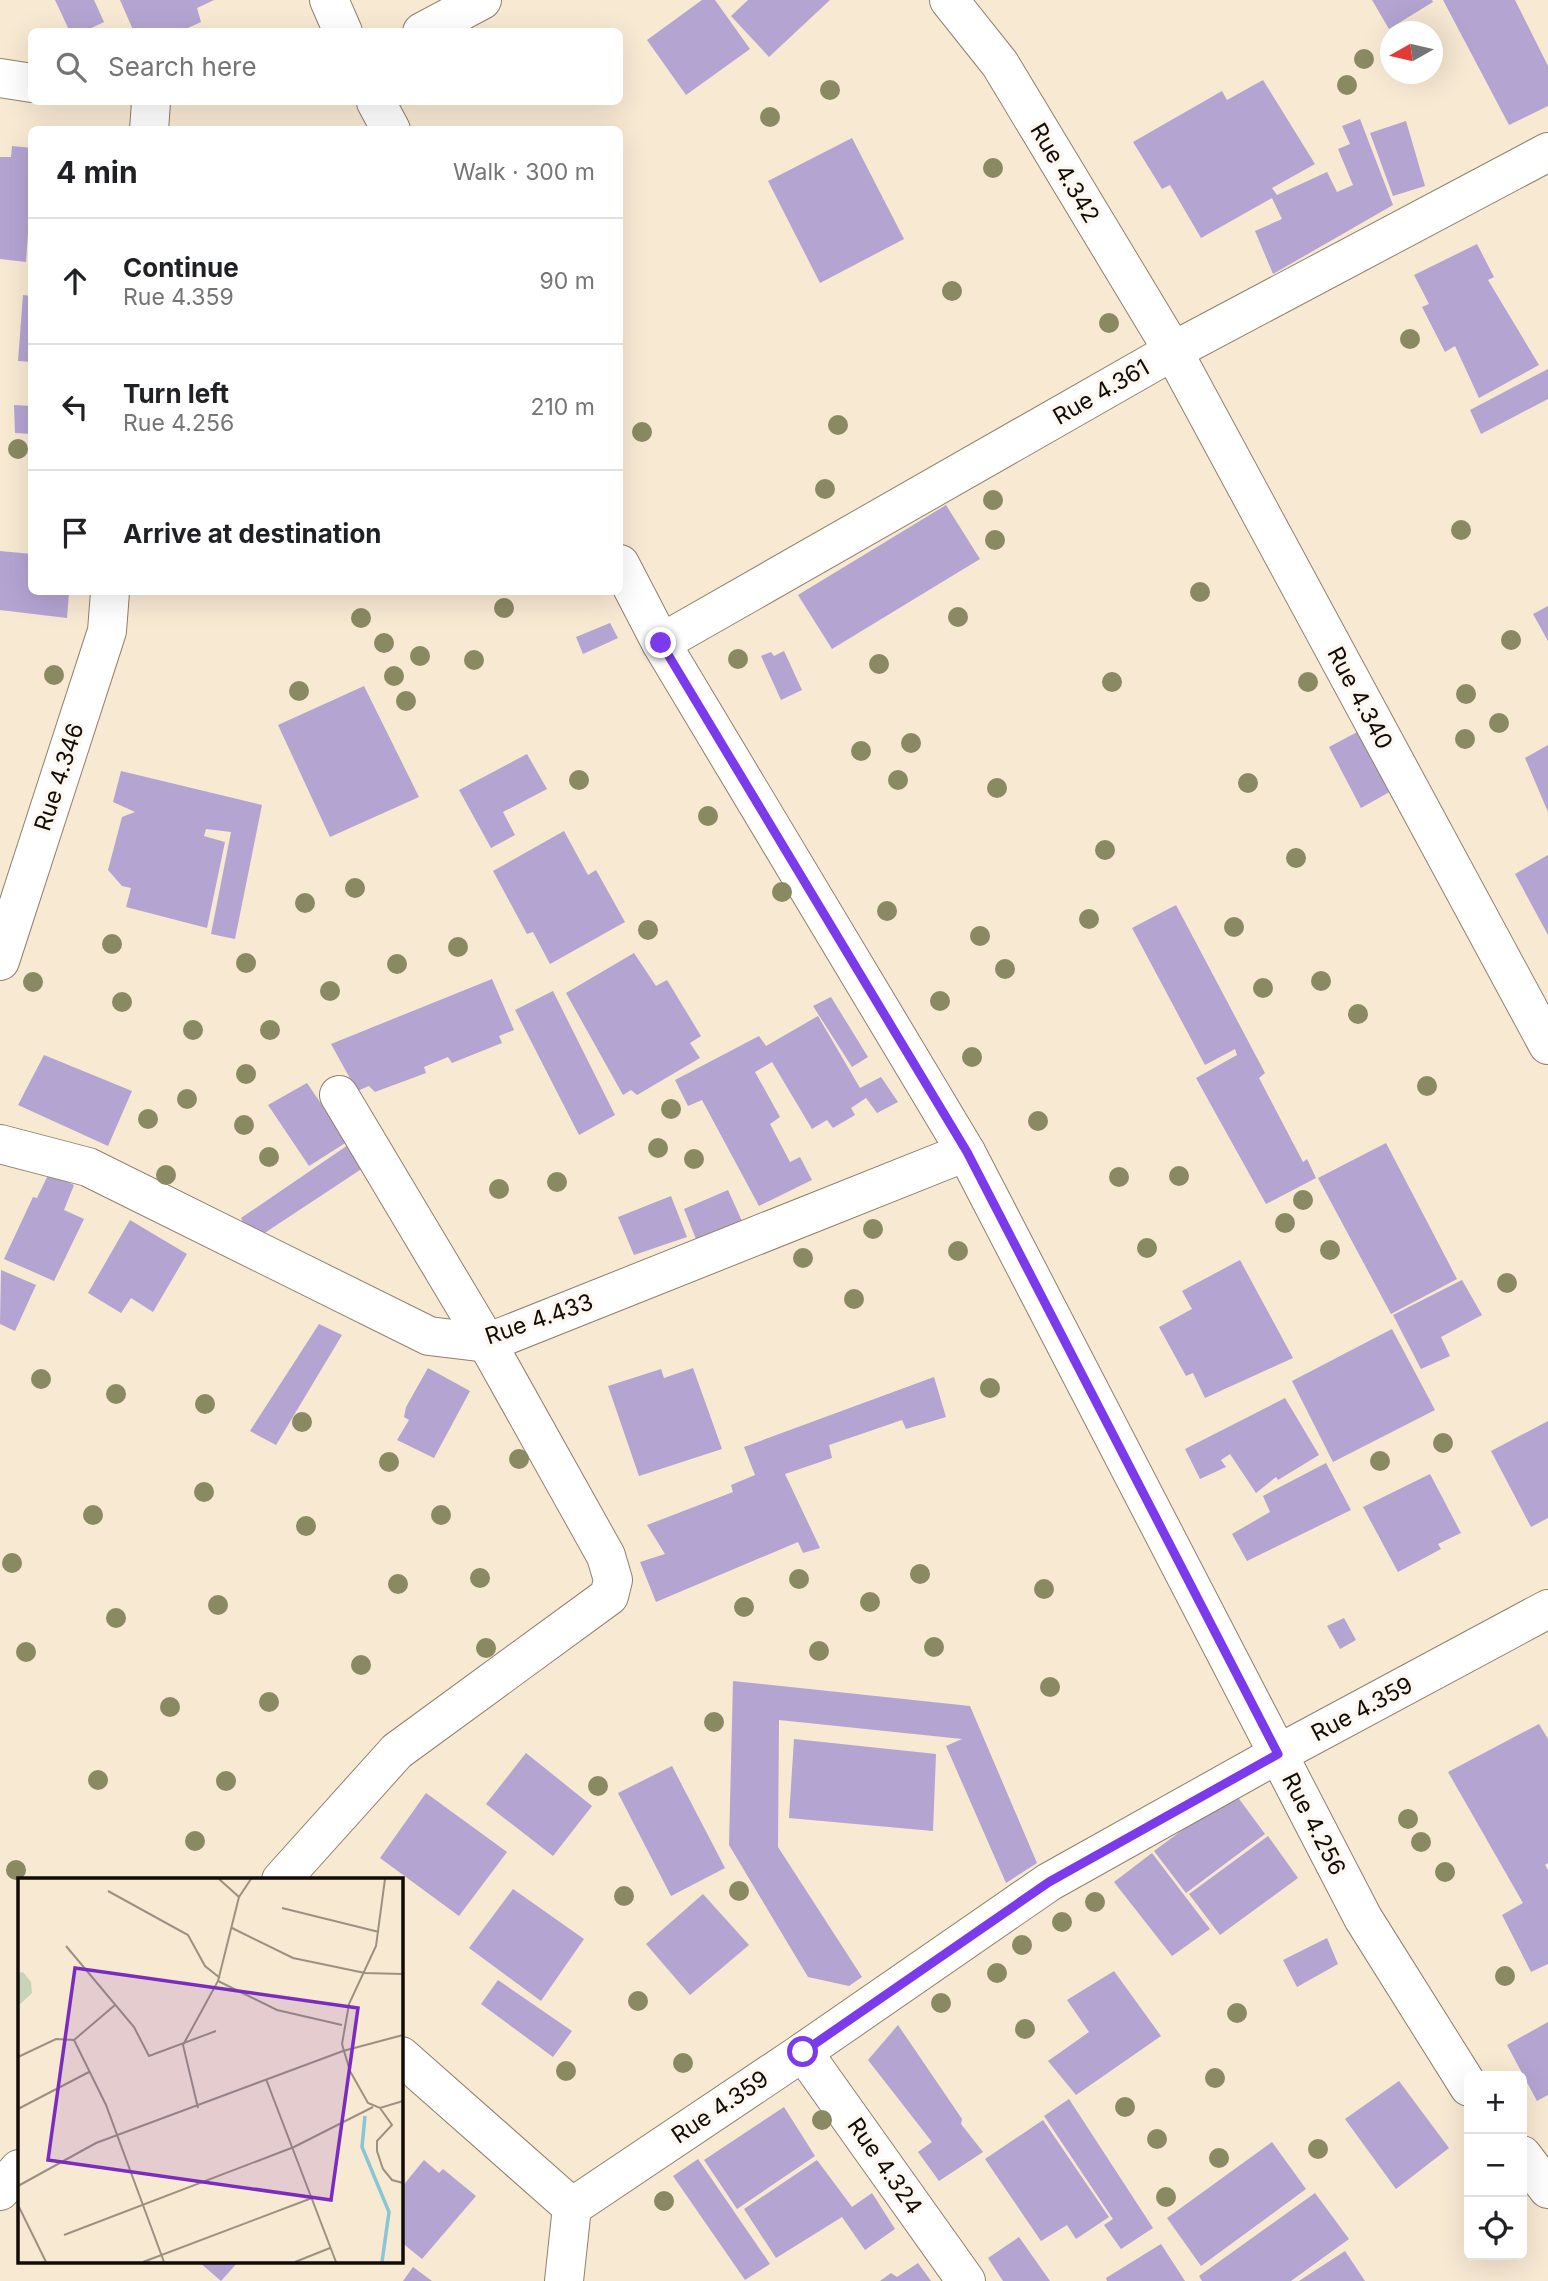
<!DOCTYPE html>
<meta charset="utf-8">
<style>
:root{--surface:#fff;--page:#f6f6f6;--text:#202124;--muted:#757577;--line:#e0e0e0}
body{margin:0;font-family:Inter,sans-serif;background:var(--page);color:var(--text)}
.controls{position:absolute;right:21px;bottom:21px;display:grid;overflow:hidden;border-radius:10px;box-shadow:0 7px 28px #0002}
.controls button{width:63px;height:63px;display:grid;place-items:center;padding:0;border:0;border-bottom:2px solid var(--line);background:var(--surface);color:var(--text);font:35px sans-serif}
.compass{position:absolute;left:1380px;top:21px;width:63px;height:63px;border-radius:50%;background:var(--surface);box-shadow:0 7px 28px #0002;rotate:262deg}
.stop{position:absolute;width:21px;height:21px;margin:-16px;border:5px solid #7c3aed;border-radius:50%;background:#fff}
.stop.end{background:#7c3aed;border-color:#fff;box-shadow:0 2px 7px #0008}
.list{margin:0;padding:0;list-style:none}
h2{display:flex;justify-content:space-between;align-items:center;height:91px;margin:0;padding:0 28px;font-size:30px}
h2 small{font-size:23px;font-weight:400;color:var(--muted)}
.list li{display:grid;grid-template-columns:46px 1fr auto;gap:21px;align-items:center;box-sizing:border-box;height:126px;padding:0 28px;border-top:2px solid var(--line)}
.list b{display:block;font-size:26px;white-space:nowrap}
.list p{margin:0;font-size:23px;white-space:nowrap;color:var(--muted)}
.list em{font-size:23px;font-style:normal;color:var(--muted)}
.icon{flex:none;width:38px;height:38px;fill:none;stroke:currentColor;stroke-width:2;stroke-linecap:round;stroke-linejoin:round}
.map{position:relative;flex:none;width:1548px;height:2281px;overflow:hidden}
.search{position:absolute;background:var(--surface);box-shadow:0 7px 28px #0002;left:28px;top:28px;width:595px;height:77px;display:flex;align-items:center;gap:18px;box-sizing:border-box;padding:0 24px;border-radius:10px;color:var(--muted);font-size:26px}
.panel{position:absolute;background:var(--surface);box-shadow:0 7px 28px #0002;left:28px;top:126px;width:595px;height:469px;border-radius:10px}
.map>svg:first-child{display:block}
.building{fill:#b3a4d2}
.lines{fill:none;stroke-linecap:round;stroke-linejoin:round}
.minor-casing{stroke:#8f816d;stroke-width:40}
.minor{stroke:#fff;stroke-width:38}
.tree{fill:#898a61}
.route{stroke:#7c3aed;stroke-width:9}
.labels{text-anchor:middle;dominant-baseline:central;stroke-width:7;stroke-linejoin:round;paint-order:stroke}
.street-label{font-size:23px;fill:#110c05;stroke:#fdf7ef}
.inset-river{fill:none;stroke:#88c6d6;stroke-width:3.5}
.inset-road{fill:none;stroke:#9c9181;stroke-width:2}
.view{fill:#7b2cbf;fill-opacity:0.15;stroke:#7b2cbf;stroke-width:3.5}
.inset-edge{fill:none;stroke:#110c05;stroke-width:3.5}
</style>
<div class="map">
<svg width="1548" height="2281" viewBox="0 0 1548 2281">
<rect width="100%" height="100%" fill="#f8e9d3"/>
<g class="building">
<path d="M55,0H94L104,22L83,32H70Z"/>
<path d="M120,0H214L197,8L201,22L179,32H134Z"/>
<path d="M702,0H715L750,49L686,95L647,40Z"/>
<path d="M748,0H830L769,57L731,16Z"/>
<path d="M1372,0H1432L1433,2L1389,29Z"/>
<path d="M1443,0H1515L1548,66V106L1509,125Z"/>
<path d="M1263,80L1315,164L1272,188L1277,195L1327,172L1337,192L1353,185L1338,149L1350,144L1342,126L1360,119L1393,205L1273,274L1255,231L1282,219L1272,198L1201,238L1170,185L1162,189L1133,142L1222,91L1227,100Z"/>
<path d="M1406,121L1425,186L1393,196L1370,133Z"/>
<path d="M852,138L904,239L820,283L768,181Z"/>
<path d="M12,146L32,148V232L28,233L26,262L0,259V157H11Z"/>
<path d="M1477,244L1494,277L1488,280L1539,365L1479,398L1455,346L1445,352L1422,307L1429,304L1414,275Z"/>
<path d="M23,295L32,296V362L18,361Z"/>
<path d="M1548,369V399L1481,434L1470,410Z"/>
<path d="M14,405L32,406V434L15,433Z"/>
<path d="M946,505L980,559L832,649L798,595Z"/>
<path d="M0,551L32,554V592H69L67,618L0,610Z"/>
<path d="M1548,606V641L1533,614Z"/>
<path d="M610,623L618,638L583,654L576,637Z"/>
<path d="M784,651L802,690L781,700L761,656L771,652L774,656Z"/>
<path d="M364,686L419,797L330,837L278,725Z"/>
<path d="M1361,730L1393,790L1361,808L1329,747Z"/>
<path d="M1548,745V812L1525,758Z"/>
<path d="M527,754L547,789L503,812L515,835L491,848L459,790Z"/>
<path d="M121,771L262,805L235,939L211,934L231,832L206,829L204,836L225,842L207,928L126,907L131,888L122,886L108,870L122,817L135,812L113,802Z"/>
<path d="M564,831L588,875L596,870L625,922L550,964L533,932L527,934L493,871Z"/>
<path d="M1548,855V935L1515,874Z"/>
<path d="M1176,905L1265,1073L1259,1078L1303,1162L1307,1159L1316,1178L1266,1204L1196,1078L1237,1055L1235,1049L1205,1065L1132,928Z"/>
<path d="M634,953L656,986L667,980L701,1036L690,1043L700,1058L637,1095L631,1090L623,1095L566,993Z"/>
<path d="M492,979L514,1030L499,1036L502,1043L452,1063L448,1057L424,1067L426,1073L375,1092L369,1086L357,1091L331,1044Z"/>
<path d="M553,991L615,1115L579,1135L515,1010Z"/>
<path d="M831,997L868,1057L852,1067L813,1006Z"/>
<path d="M818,1016L860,1088L881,1077L898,1102L877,1113L866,1098L851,1108L855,1115L833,1128L827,1120L812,1129L772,1062L755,1072L780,1117L770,1124L790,1162L800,1157L812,1180L759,1206L702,1100L688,1106L675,1080L759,1036L766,1046Z"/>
<path d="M44,1055L132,1091L108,1146L18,1105Z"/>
<path d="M307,1083L347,1142L309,1166L268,1105Z"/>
<path d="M1386,1143L1457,1279L1391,1314L1318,1178Z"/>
<path d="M348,1145L363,1168L251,1242L241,1218Z"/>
<path d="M49,1173L74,1185L64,1210L84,1219L54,1281L4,1259L33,1197L37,1198Z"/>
<path d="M728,1190L746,1230L700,1249L684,1209Z"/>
<path d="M671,1196L687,1237L634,1255L618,1217Z"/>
<path d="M130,1220L187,1254L153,1312L131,1298L121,1313L88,1293Z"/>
<path d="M1240,1260L1293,1358L1205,1398L1193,1373L1186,1376L1159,1327L1192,1309L1182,1291Z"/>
<path d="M1,1270L36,1285L15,1331L0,1324Z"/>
<path d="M1462,1280L1482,1315L1441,1337L1450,1356L1421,1369L1393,1315Z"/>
<path d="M319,1324L342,1335L276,1445L250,1431Z"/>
<path d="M1392,1329L1435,1410L1333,1462L1292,1381Z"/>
<path d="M428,1368L470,1391L434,1458L397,1440L409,1420L404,1417L406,1407Z"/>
<path d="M693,1368L722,1449L639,1476L608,1386L661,1369L664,1378Z"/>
<path d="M934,1377L946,1417L906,1429L902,1420L829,1445L832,1458L785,1474L820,1548L803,1553L798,1542L656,1602L640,1562L665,1554L647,1525L733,1492L731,1485L755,1475L744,1447Z"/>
<path d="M1285,1398L1319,1455L1278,1480L1276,1477L1256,1493L1230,1454L1221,1460L1226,1467L1200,1479L1185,1449Z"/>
<path d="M1548,1421V1518L1531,1527L1491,1451Z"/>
<path d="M1326,1463L1351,1510L1247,1561L1232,1534L1270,1512L1263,1496Z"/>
<path d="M1430,1474L1461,1533L1438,1544L1441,1549L1398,1572L1363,1507Z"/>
<path d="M1344,1618L1356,1640L1340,1649L1327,1626Z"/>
<path d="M733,1681L970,1706L1037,1863L1006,1883L946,1746L962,1739L779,1720L778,1847L862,1977L849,1986L808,1977L729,1845Z"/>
<path d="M1539,1724L1548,1739V1863L1545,1865L1548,1870V1964L1531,1972L1502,1915L1523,1903L1448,1772Z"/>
<path d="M794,1739L936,1754L933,1831L789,1818Z"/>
<path d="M526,1753L592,1806L553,1856L486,1804Z"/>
<path d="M672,1766L725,1868L671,1896L618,1793Z"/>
<path d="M1234,1792L1265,1834L1186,1893L1154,1851Z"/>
<path d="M426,1793L507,1852L459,1916L380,1858Z"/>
<path d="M1268,1836L1298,1878L1220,1935L1189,1894Z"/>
<path d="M1152,1853L1210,1929L1172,1956L1114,1882Z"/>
<path d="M513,1889L584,1939L541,2001L469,1948Z"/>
<path d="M703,1894L749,1945L690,1995L646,1944Z"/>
<path d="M1327,1938L1338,1964L1297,1987L1283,1960Z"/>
<path d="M1114,1971L1161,2036L1076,2095L1048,2061L1089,2032L1067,2000Z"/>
<path d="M498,1980L572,2031L553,2057L481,2004Z"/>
<path d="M1548,2022V2095L1537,2101L1507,2045Z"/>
<path d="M898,2025L962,2119L961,2124L983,2152L939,2181L918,2152L932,2142L868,2060Z"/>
<path d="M1399,2081L1449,2148L1396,2189L1345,2119Z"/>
<path d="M1069,2099L1153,2228L1121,2249L1104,2225L1113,2219L1044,2116Z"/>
<path d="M784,2107L815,2156L737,2209L704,2160Z"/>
<path d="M1043,2120L1109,2217L1076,2239L1067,2225L1041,2241L985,2159Z"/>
<path d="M1272,2142L1306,2189L1201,2266L1167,2218Z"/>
<path d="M698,2159L770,2264L745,2280L673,2176Z"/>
<path d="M424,2160L439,2173L443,2169L476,2196L422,2259L401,2242V2188Z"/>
<path d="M817,2160L852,2207L872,2193L895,2229L865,2250L842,2217L776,2258L744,2209Z"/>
<path d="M1315,2193L1349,2239L1291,2281H1202L1199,2276Z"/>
<path d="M1019,2237L1050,2281H1003L988,2258Z"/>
<path d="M1161,2244L1185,2281H1107L1106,2278Z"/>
<path d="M1345,2251L1365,2281H1299Z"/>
<path d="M199,2262H238L221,2281Z"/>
<path d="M918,2263L931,2281H880L891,2273L897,2277Z"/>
<path d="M413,2267L432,2281H403Z"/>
</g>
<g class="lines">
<g class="minor-casing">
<g id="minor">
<path d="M329,0L343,32"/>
<path d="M949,0L1000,64L1173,351L1548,1045"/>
<path d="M422,32L482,0"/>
<path d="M0,78L32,83"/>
<path d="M376,102L391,130"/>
<path d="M149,130L151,102"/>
<path d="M620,564L661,643L966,1152L1363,1918L1469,2087"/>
<path d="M661,643L1173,351L1548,152"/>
<path d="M0,961L107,631L110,592"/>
<path d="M0,1144L88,1167L429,1336L487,1343L966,1152"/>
<path d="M281,1880L397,1751L609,1596L613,1580L606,1556L487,1343L339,1095"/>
<path d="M803,2052L966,2281"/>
<path d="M401,2056L572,2207"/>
<path d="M1522,2155L1548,2189"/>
<path d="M0,2191L19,2169"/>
<path d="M564,2281L572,2207L803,2052L1049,1882L1278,1754L1548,1609"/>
</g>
</g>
<use href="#minor" class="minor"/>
</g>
<g class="tree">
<circle cx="1364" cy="59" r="10"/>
<circle cx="1347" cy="85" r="10"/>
<circle cx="830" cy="90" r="10"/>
<circle cx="770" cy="117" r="10"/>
<circle cx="993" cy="168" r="10"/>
<circle cx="952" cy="291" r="10"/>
<circle cx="1109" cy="323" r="10"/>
<circle cx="1410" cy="339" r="10"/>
<circle cx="838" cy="425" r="10"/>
<circle cx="642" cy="432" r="10"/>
<circle cx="18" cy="449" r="10"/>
<circle cx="825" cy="489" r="10"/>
<circle cx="993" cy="500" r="10"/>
<circle cx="1461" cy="530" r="10"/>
<circle cx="995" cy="540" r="10"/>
<circle cx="1200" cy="592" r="10"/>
<circle cx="504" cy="608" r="10"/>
<circle cx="958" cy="617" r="10"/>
<circle cx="361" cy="618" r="10"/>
<circle cx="1511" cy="640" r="10"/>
<circle cx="384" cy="643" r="10"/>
<circle cx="420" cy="656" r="10"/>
<circle cx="738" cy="659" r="10"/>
<circle cx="474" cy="660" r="10"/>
<circle cx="879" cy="664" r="10"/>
<circle cx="54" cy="675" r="10"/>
<circle cx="394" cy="676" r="10"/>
<circle cx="1112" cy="682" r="10"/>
<circle cx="1308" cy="682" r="10"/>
<circle cx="299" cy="691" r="10"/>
<circle cx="1466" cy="694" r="10"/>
<circle cx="406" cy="701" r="10"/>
<circle cx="1499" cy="723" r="10"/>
<circle cx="1465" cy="739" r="10"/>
<circle cx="911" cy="743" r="10"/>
<circle cx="861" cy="751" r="10"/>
<circle cx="579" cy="780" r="10"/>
<circle cx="898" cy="780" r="10"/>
<circle cx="1248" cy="783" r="10"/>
<circle cx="997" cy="788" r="10"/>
<circle cx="708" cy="816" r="10"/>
<circle cx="1105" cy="850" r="10"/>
<circle cx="1296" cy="858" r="10"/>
<circle cx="355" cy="888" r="10"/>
<circle cx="782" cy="892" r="10"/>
<circle cx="305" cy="903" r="10"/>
<circle cx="887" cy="911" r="10"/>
<circle cx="1089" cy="919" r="10"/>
<circle cx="1234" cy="927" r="10"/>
<circle cx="648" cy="930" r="10"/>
<circle cx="980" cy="936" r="10"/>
<circle cx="112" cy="944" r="10"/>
<circle cx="458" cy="947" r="10"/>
<circle cx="246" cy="963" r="10"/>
<circle cx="397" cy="964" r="10"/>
<circle cx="1005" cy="969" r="10"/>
<circle cx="1321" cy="981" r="10"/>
<circle cx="33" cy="982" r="10"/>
<circle cx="1263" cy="988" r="10"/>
<circle cx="330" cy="991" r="10"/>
<circle cx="940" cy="1001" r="10"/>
<circle cx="122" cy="1002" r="10"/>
<circle cx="1358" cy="1014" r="10"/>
<circle cx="193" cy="1030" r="10"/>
<circle cx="270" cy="1030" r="10"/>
<circle cx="972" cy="1057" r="10"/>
<circle cx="246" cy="1074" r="10"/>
<circle cx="1427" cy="1086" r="10"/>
<circle cx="187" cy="1099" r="10"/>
<circle cx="671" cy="1109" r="10"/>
<circle cx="148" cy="1119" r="10"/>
<circle cx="1038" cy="1121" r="10"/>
<circle cx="244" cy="1125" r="10"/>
<circle cx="658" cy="1148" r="10"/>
<circle cx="269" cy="1157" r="10"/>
<circle cx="694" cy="1159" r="10"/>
<circle cx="166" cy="1175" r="10"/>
<circle cx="1179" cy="1176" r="10"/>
<circle cx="1119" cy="1177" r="10"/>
<circle cx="557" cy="1182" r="10"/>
<circle cx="499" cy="1189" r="10"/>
<circle cx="1303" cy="1200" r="10"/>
<circle cx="1285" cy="1223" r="10"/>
<circle cx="873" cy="1229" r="10"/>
<circle cx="1147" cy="1248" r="10"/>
<circle cx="1330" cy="1250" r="10"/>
<circle cx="958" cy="1251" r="10"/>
<circle cx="803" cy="1258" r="10"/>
<circle cx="1507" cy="1283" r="10"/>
<circle cx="854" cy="1299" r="10"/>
<circle cx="41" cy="1379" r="10"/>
<circle cx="990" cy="1388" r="10"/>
<circle cx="116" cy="1394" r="10"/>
<circle cx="205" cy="1404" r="10"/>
<circle cx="302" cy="1422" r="10"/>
<circle cx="1443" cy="1443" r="10"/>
<circle cx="519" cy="1459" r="10"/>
<circle cx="1380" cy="1461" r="10"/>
<circle cx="389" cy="1462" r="10"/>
<circle cx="204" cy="1492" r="10"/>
<circle cx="93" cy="1515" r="10"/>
<circle cx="441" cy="1515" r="10"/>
<circle cx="306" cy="1526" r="10"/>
<circle cx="12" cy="1563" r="10"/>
<circle cx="920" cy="1574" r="10"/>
<circle cx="480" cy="1578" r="10"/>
<circle cx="799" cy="1579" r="10"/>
<circle cx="398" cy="1584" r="10"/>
<circle cx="1044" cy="1589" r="10"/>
<circle cx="870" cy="1602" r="10"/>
<circle cx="218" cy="1605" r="10"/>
<circle cx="744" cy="1607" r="10"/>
<circle cx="116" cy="1618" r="10"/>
<circle cx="934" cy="1647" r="10"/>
<circle cx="486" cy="1648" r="10"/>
<circle cx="819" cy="1651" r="10"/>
<circle cx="26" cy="1652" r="10"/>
<circle cx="361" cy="1665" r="10"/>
<circle cx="1050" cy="1687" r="10"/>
<circle cx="269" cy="1702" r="10"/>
<circle cx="170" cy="1707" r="10"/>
<circle cx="714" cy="1722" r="10"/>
<circle cx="98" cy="1780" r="10"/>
<circle cx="226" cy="1781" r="10"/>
<circle cx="598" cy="1786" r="10"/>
<circle cx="1408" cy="1819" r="10"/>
<circle cx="195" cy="1841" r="10"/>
<circle cx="1421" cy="1842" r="10"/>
<circle cx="16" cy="1870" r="10"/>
<circle cx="1445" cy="1872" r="10"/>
<circle cx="739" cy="1891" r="10"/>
<circle cx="624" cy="1896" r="10"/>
<circle cx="1095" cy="1902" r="10"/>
<circle cx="1062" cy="1922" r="10"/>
<circle cx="1022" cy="1945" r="10"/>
<circle cx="997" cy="1973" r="10"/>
<circle cx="1505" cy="1976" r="10"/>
<circle cx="638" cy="2001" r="10"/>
<circle cx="941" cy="2003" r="10"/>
<circle cx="1237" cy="2013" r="10"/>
<circle cx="1025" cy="2029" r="10"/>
<circle cx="683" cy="2063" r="10"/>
<circle cx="566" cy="2071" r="10"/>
<circle cx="1215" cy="2078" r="10"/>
<circle cx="1125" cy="2107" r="10"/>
<circle cx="822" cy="2120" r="10"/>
<circle cx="1157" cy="2139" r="10"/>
<circle cx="1318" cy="2149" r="10"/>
<circle cx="1219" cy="2158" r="10"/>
<circle cx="1166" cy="2197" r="10"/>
<circle cx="664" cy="2201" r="10"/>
</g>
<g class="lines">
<path class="route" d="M661,643L967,1152L1278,1754L1049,1882L803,2052"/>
</g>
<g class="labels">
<g class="street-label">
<text transform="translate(1065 173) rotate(59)">Rue 4.342</text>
<text transform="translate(1101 392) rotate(-30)">Rue 4.361</text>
<text transform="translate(1360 698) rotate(62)">Rue 4.340</text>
<text transform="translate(59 777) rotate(-72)">Rue 4.346</text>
<text transform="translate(539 1319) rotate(-19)">Rue 4.433</text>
<text transform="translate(1362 1709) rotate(-28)">Rue 4.359</text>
<text transform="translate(1314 1824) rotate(63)">Rue 4.256</text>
<text transform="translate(720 2107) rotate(-34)">Rue 4.359</text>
<text transform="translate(885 2166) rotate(55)">Rue 4.324</text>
</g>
</g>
<g transform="translate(18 1878)">
<rect width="385" height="385" fill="#f8e9d3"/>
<path d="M5,94L13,104L14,115L0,128V95Z" fill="#c9d4b6"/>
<path class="inset-river" d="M347,238L344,269L371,334L364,384"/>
<path class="inset-road" d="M201,1L221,19M367,1L358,68L331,126L324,166L332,193L350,225L362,230L385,223M90,13L170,57L187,88L202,100M264,30L361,54M214,50L275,80L347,95L385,96M48,68L116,149L131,178L198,153M200,103L259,132L324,147M56,162L97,127M0,179L38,161L56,162L88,227L146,384M248,201L318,384M180,230L165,167L200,103L221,19L233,1M362,230L374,247L359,263V273L365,291L374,302L385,305M0,231L71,194M0,308L78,265L325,173L385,157M0,327L28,384M46,357L276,269L355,229M125,384L294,320M277,384L312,370"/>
<path class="view" d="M57,90L340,130L313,322L30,282Z"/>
<rect width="385" height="385" class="inset-edge"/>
</g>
</svg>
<div class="controls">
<button>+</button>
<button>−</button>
<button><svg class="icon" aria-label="locate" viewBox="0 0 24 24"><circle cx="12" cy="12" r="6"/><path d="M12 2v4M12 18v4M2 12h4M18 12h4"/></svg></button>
</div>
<svg class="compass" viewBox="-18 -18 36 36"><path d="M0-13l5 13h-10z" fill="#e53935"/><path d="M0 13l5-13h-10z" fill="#757577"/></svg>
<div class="stop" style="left:803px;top:2052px"></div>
<div class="stop end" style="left:661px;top:643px"></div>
<div class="search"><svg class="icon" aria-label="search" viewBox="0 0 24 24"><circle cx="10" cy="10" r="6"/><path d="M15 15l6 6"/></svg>Search here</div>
<section class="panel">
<h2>4 min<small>Walk · 300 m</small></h2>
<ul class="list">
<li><svg class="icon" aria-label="ahead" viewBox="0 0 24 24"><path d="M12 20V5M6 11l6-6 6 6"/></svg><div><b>Continue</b><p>Rue 4.359</p></div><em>90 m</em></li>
<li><svg class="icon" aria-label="left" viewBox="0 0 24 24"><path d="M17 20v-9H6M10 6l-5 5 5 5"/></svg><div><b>Turn left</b><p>Rue 4.256</p></div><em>210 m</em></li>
<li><svg class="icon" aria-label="arrive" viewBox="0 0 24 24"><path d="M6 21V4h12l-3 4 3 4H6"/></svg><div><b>Arrive at destination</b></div></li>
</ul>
</section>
</div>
